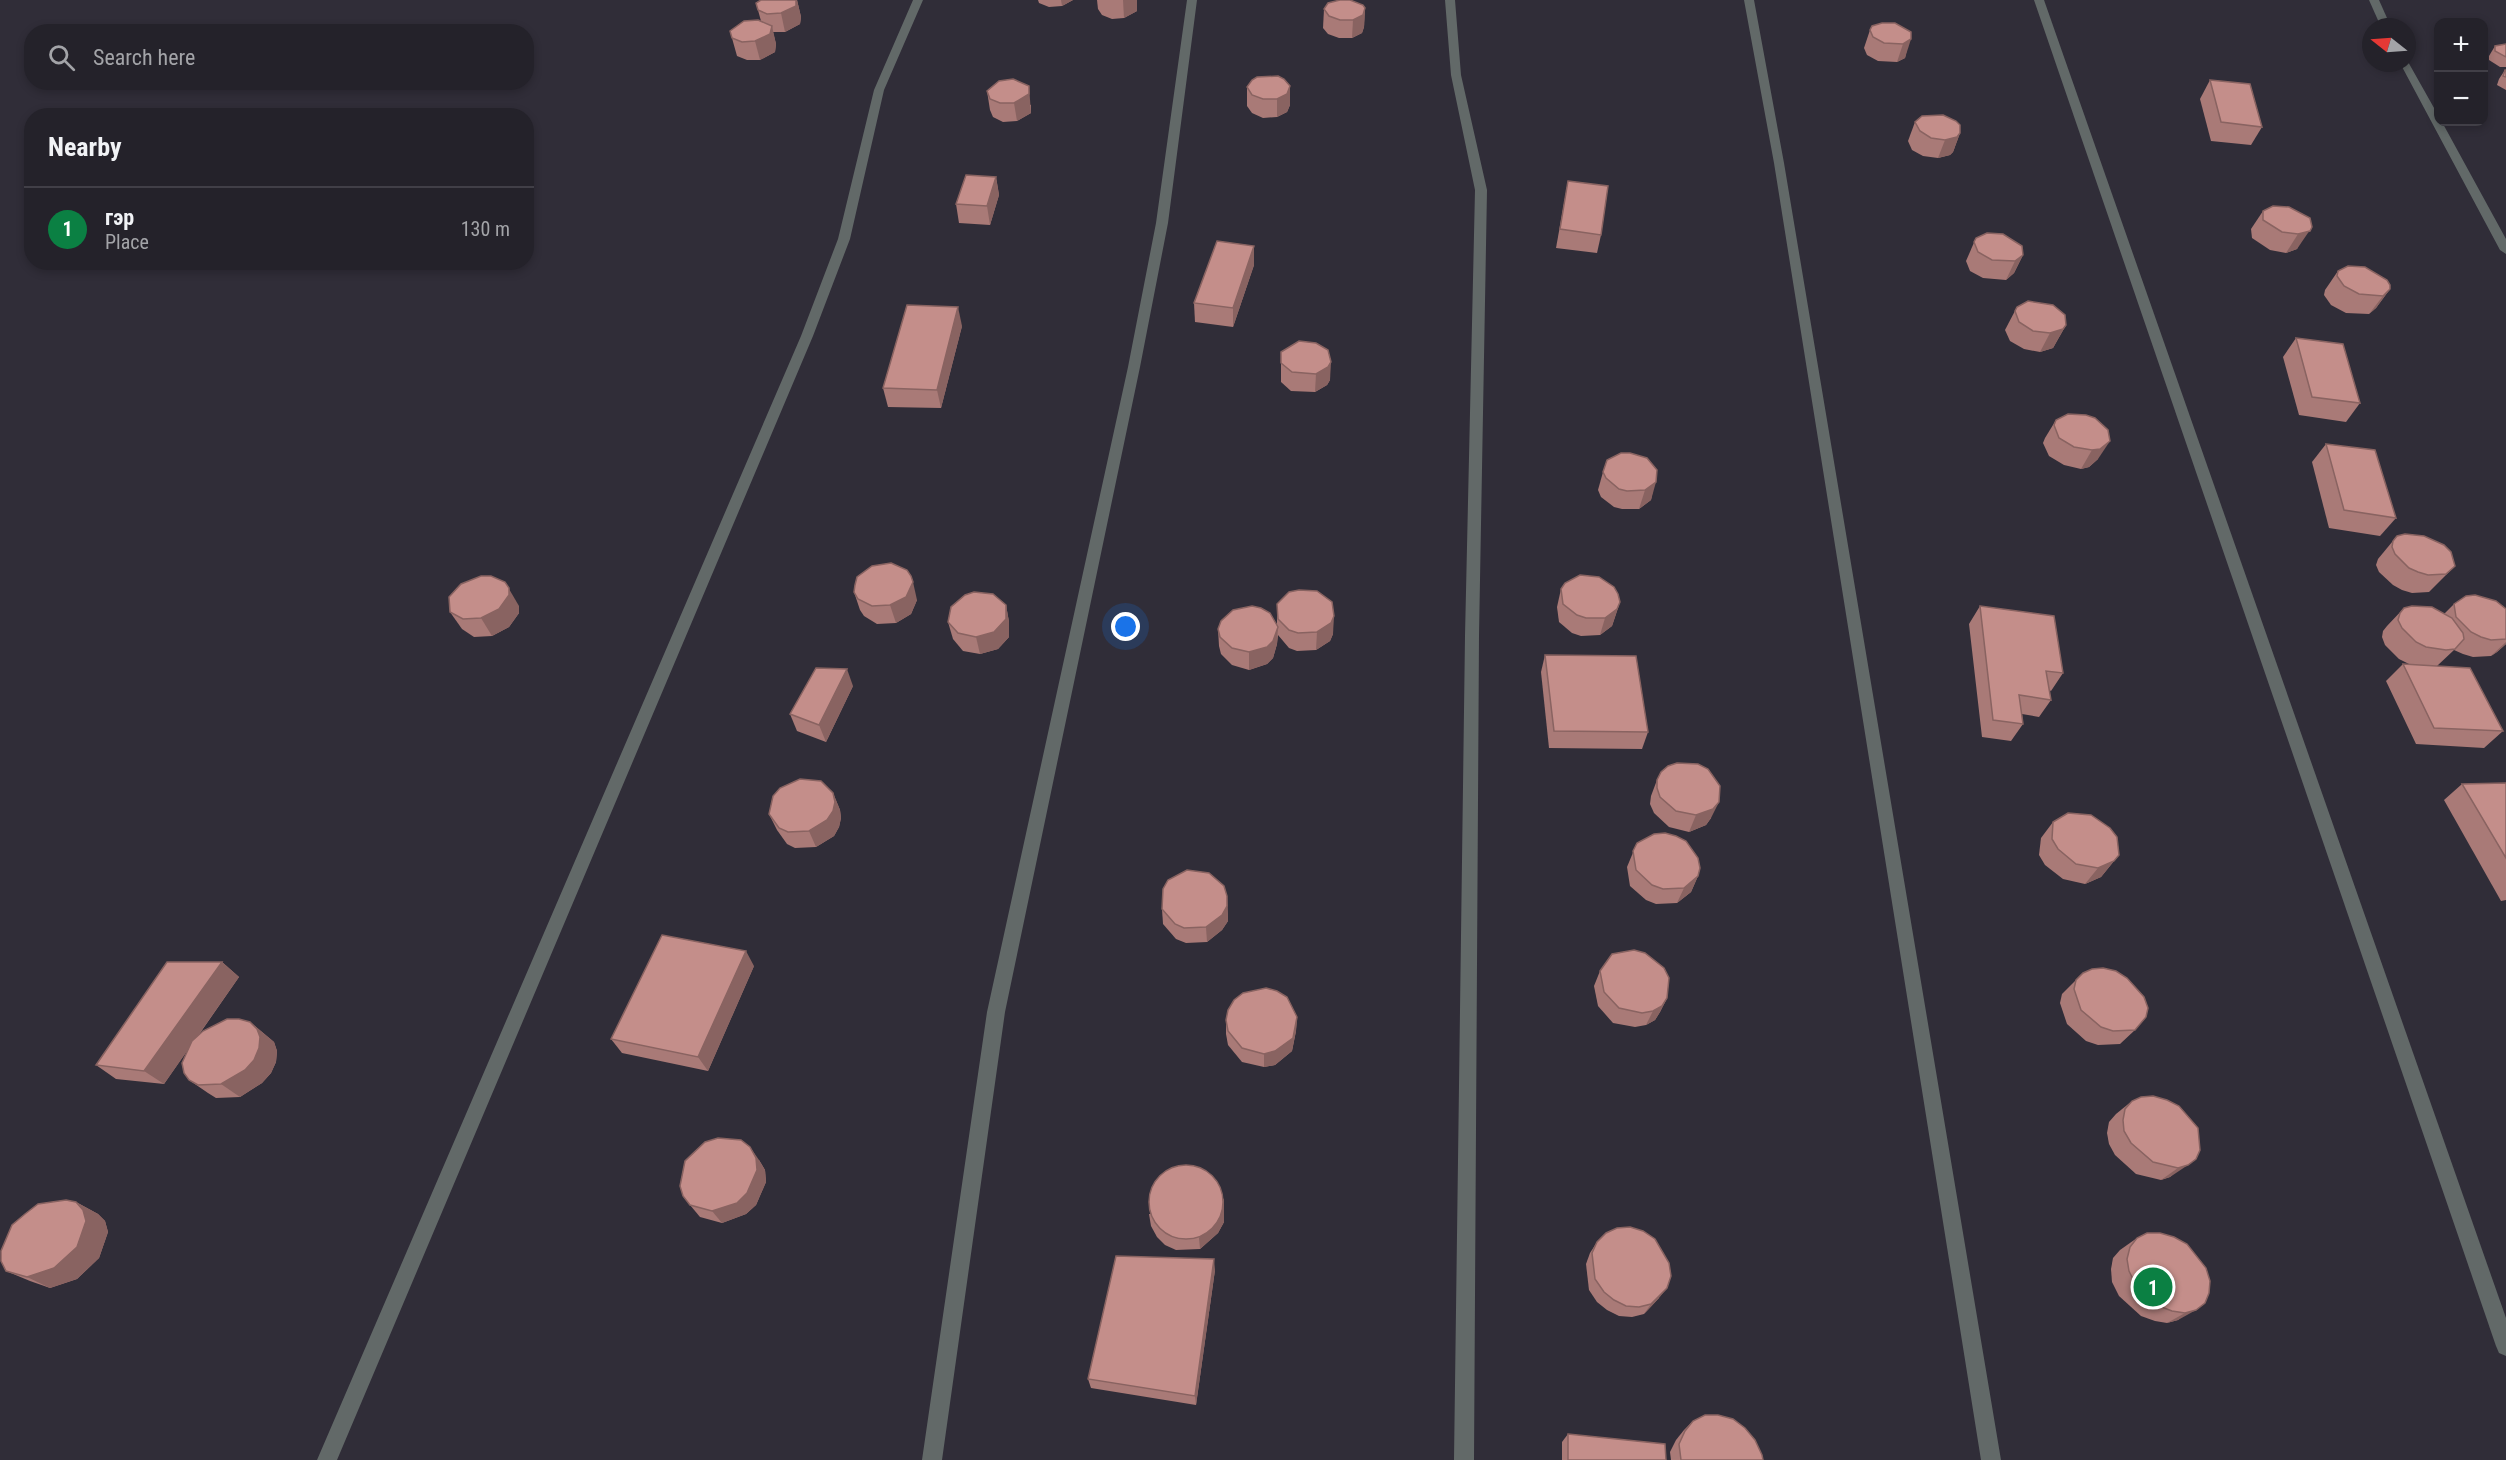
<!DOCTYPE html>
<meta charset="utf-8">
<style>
:root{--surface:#24222a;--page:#302f36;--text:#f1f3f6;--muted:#a3a4a8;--line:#413f47;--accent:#0b8043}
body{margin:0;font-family:"Roboto Condensed",sans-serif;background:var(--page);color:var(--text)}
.controls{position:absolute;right:18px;top:18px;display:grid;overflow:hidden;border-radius:12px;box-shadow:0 3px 9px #0003}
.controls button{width:54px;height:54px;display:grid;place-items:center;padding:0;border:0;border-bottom:2px solid var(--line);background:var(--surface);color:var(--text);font:30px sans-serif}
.compass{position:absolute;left:2362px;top:18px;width:54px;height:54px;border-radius:50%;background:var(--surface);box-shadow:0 3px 9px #0003;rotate:287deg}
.you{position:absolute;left:1126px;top:627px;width:21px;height:21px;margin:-15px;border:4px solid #fff;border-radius:50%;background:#1a73e8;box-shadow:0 0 0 9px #1a73e833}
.badge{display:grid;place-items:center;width:39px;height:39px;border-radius:50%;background:var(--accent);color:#fff;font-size:20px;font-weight:700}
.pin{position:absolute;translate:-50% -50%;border:3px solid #fff;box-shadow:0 2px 6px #0006}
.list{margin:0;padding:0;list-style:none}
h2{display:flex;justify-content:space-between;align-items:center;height:78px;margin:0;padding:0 24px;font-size:26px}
h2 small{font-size:20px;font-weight:400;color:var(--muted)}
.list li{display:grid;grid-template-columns:39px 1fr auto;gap:18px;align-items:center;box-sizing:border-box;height:84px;padding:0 24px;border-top:2px solid var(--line)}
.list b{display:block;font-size:22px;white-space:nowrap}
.list p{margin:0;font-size:20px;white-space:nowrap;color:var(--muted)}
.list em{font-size:20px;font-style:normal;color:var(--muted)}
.icon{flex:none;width:33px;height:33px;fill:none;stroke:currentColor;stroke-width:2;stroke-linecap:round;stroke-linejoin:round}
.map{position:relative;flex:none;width:2506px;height:1460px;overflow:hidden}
.search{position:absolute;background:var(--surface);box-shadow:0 3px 9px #0003;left:24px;top:24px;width:510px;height:66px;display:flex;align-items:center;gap:15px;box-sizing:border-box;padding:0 21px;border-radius:24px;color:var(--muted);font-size:22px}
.panel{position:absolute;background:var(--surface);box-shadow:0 3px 9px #0003;left:24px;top:108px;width:510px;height:162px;border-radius:24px}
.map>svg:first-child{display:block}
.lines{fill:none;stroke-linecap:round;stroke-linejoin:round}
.minor{fill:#626968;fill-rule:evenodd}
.wall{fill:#a97a77}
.shaded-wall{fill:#896361}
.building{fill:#c48e8a;stroke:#896361;stroke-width:1.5}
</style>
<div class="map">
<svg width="2506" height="1460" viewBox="0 0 2506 1460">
<rect width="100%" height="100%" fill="#302d38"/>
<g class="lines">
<g class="minor">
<path d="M913,0H923L884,90L850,239L813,336L337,1460H317L801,336L838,239L874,90Z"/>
<path d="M1187,0H1197L1168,223L1140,367L1005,1012L942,1460H922L987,1012L1128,367L1156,223Z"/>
<path d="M1445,0H1455L1461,75L1487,190L1479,636L1474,1460H1454L1465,636L1475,190L1451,75Z"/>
<path d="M1744,0H1754L1784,163L2001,1460H1981L1774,163Z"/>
<path d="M2034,0H2044L2506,1318V1356L2499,1353L2496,1346Z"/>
<path d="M2369,0H2379L2391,27H2381Z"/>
<path d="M2407,60L2438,115V122H2442L2506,239V254L2500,250L2400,63H2407Z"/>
</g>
</g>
<g class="wall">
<path d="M797,0L801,17L800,24L785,32H773L776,44L775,52L760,60H747L737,56L730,31L761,21L756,3Z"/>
<path d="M1038,0H1073L1062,6L1049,7L1039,3Z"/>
<path d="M1097,0H1137V11L1124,18L1112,19L1102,15L1098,9Z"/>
<path d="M1365,8L1364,27L1362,33L1352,38H1339L1328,34L1323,28L1324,9Z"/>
<path d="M1870,30L1911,32L1905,58L1897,62L1878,61L1867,55L1864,48Z"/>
<path d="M2506,44V67H2500L2489,60V56L2495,46Z"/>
<path d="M2505,70H2506V90L2497,85L2499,79Z"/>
<path d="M2210,80L2262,127L2251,145L2211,141L2200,99Z"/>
<path d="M1290,86V105L1287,112L1277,117L1263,118L1252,113L1247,106V87Z"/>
<path d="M987,91L1031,105V113L1017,121L1003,122L993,117L990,110Z"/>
<path d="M1915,122L1960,133L1953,152L1950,155L1938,158L1923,156L1912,150L1908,141Z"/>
<path d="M996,177L999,195L990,225L959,223L956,204Z"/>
<path d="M1568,181L1601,235L1597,253L1556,248Z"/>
<path d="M2263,211L2310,218L2297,249L2286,253L2270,250L2252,238L2251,229Z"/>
<path d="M1976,238L2023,255L2014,273L2006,280L1983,278L1970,271L1966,261Z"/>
<path d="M1254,246V265L1233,327L1195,322L1194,303Z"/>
<path d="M2338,271L2390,289L2376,308L2369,314L2346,313L2331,305L2324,295L2325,290Z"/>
<path d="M2017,307L2066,325L2053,348L2040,352L2024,349L2010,341L2005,330Z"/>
<path d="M962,326L941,408L888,407L883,388Z"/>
<path d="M2296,338L2360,403L2346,422L2299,415L2283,357Z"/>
<path d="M1281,352L1330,380L1327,385L1315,392L1291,391L1281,382Z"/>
<path d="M2068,414L2098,459L2089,467L2081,469L2064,465L2049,456L2043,443L2045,438L2056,420Z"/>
<path d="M2326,444L2396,518L2380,536L2329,528L2312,462Z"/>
<path d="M1657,470L1651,500L1639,509H1622L1614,507L1601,497L1598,490L1603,472Z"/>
<path d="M2397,536L2455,566L2429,592L2412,593L2402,590L2393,585L2379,572L2376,565L2378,559Z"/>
<path d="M1561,589L1620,602L1612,626L1600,635L1581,636L1572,633L1559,622L1557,607Z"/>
<path d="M854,592L917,600L911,614L896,623L877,624L864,616L860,610Z"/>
<path d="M1277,604L1333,634L1330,641L1316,650L1297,651L1289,648L1278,635L1277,644L1273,658L1267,664L1249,670L1232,665L1221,654L1219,646L1218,629L1277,626Z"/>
<path d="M2454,604L2506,609V644L2497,652L2491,656L2473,657L2463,654L2454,650L2437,666L2503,731L2484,748L2416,744L2386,681L2403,664H2409L2399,659L2385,645L2382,637L2383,631L2387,626L2404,608L2444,614Z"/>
<path d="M1006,605L1009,622V637L998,649L980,654L963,651L953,639L948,622Z"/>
<path d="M519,606V613L509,627L492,636L474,637L462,629L450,612Z"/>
<path d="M1980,606L2063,673L2051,691L2049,690L2051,700L2039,717L2022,714L2023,724L2011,741L1982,737L1969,624Z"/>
<path d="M1545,655L1648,732L1642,749L1549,748L1541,672Z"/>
<path d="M853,686L826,742L797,731L790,714Z"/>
<path d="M1657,780L1711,818L1706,825L1689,832L1669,827L1654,813L1650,804L1651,796Z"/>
<path d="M2506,783V900L2501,901L2444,800L2462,784Z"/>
<path d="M833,793L840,810L841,818L839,827L834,836L816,847L795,848L787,844L777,830L769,814Z"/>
<path d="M2053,822L2114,861L2101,877L2085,884L2063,879L2045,865L2039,855L2041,838Z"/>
<path d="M1637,843L1698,876L1691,892L1677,903L1656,904L1646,900L1630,886L1627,867Z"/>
<path d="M1227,896L1228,921L1222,930L1207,942L1186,943L1176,939L1163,924L1162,909Z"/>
<path d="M222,962L239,977L198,1036L250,1022L274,1042L277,1051L276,1062L271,1073L262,1083L240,1097L216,1098L208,1093L189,1080V1048L164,1084L116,1079L96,1065Z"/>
<path d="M754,966L708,1071L622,1053L611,1039Z"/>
<path d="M1600,971L1667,998L1660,1012L1655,1020L1646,1025L1635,1027L1613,1023L1598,1006L1594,986Z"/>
<path d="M2083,973L2135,1030L2120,1044L2098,1045L2086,1041L2067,1024L2060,1003L2062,994Z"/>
<path d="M1297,1017L1296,1031L1292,1051L1275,1065L1264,1067L1242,1062L1228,1045L1226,1034V1020Z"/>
<path d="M2132,1101L2200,1150L2170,1177L2161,1180L2136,1174L2115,1155L2109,1144L2107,1133L2109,1122L2116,1114Z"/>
<path d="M759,1160L765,1170L766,1182L756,1205L746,1214L722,1223L700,1217L690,1205Z"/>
<path d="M76,1202L98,1214L105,1221L108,1232L99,1258L77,1279L50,1288L30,1281L6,1271Z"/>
<path d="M1224,1210V1222L1218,1233L1200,1249L1176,1250L1165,1245L1157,1237L1151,1226L1149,1214Z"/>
<path d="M2137,1238L2209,1293L2178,1320L2167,1323L2155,1321L2141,1316L2119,1296L2112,1282L2111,1269L2113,1258L2120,1250Z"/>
<path d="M1597,1242L1659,1298L1644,1314L1632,1317L1619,1316L1607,1310L1597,1302L1589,1290L1586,1264L1590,1253Z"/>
<path d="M1215,1270L1196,1405L1091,1388L1088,1379Z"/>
<path d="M1693,1421L1763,1460H1671L1670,1452L1676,1440L1684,1430Z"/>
<path d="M1568,1434L1666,1460H1562V1442Z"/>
</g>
<g class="shaded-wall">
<path d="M797,0L801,17L800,24L785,32L781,13Z"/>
<path d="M1061,0H1073L1062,6Z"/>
<path d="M1123,0H1137V11L1124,18Z"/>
<path d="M1365,8L1364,27L1362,33L1352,38L1353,20Z"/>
<path d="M772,26L776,44L775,52L760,60L755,41Z"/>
<path d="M1911,39L1905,58L1897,62L1903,44Z"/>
<path d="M1029,86L1031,113L1017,121L1014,103Z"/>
<path d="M1290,86V105L1287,112L1277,117V99Z"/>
<path d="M1960,133L1953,152L1950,155L1938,158L1945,140Z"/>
<path d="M996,177L999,195L990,225L987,206Z"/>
<path d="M2312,227L2297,249L2286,253L2298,234Z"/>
<path d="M1254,246V265L1233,327V308Z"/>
<path d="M2023,255L2014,273L2006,280L2015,261Z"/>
<path d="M2390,289L2376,308L2369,314L2383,296Z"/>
<path d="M958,307L962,326L941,408L937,390Z"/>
<path d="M2066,325L2053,348L2040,352L2050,333Z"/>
<path d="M1331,362L1330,380L1327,385L1315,392L1316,374Z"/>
<path d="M2110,441L2098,459L2089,467L2081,469L2092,450Z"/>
<path d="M1656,482L1651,500L1639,509L1645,490Z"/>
<path d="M505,582L519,606V613L509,627L492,636L481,618Z"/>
<path d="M913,582L917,600L911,614L896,623L890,605Z"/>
<path d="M1620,602L1612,626L1600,635L1605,618Z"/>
<path d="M1006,605L1009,622V637L998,649L980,654L976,637Z"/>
<path d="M1334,616L1333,634L1330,641L1316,650L1317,632Z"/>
<path d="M1278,627L1277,644L1273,658L1267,664L1249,670V652Z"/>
<path d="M2506,642V644L2497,652L2491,656Z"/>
<path d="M847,669L853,686L826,742L819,725Z"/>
<path d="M833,793L840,810L841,818L839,827L834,836L816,847L809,831Z"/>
<path d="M1719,802L1711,818L1706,825L1689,832L1696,815Z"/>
<path d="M2114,861L2101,877L2085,884L2098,868Z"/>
<path d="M1698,876L1691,892L1677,903L1684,888Z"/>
<path d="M1227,896L1228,921L1222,930L1207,942L1206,927Z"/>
<path d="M746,951L754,966L708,1071L698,1057Z"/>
<path d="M222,962L239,977L164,1084L144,1071Z"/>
<path d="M1667,998L1660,1012L1655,1020L1646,1025L1653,1011Z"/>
<path d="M1297,1017L1296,1031L1292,1051L1275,1065L1264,1067V1054Z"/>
<path d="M250,1022L274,1042L277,1051L276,1062L271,1073L262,1083L240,1097L221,1084Z"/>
<path d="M750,1147L759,1160L765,1170L766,1182L756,1205L746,1214L722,1223L712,1211Z"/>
<path d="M2188,1165L2170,1177L2161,1180L2178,1168Z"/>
<path d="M1224,1198V1222L1218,1233L1200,1249L1199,1238Z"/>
<path d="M76,1202L98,1214L105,1221L108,1232L99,1258L77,1279L50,1288L27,1277Z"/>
<path d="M1214,1259L1215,1270L1196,1405L1195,1396Z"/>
<path d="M1667,1288L1659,1298L1644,1314L1651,1304Z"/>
<path d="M2196,1310L2178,1320L2167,1323L2185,1313Z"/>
</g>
<g class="building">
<path d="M761,0H796V6L781,13L767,14L758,10L756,3Z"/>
<path d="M1340,0H1350L1363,5L1365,8L1363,15L1353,20H1340L1329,16L1324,9L1328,3Z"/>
<path d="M758,20L772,26L770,34L755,41L742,42L732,38L730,31L744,21Z"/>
<path d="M1882,23H1895L1911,32V39L1903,44L1884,43L1873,37L1870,30L1872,26Z"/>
<path d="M2506,44V57L2495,51V46Z"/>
<path d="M2505,70H2506V77L2503,76Z"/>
<path d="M1278,76L1284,79L1290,86L1287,94L1277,99H1263L1252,95L1247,87L1252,80L1257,77Z"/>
<path d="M1013,79L1029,86V94L1014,103H1000L990,99L987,91L999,81Z"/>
<path d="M2210,80L2250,84L2262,127L2221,122Z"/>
<path d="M1943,115L1956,121L1960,125V133L1957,137L1945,140L1931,138L1920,131L1915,122L1922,116Z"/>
<path d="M966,175L996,177L987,206L956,204Z"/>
<path d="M1568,181L1608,186L1601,235L1560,229Z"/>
<path d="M2273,206L2289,207L2310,218L2312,227L2310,231L2298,234L2282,232L2263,220V211Z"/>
<path d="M1987,233L2003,234L2022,246L2023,255L2015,261L1992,260L1978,252L1974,242L1976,238Z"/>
<path d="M1217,241L1254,246L1233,308L1194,303Z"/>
<path d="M2348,266L2365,267L2387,280L2390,285V289L2383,296L2359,294L2344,286L2337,276L2338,271Z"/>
<path d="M2028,301L2053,305L2065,315L2066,325L2063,329L2050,333L2033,331L2019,322L2015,311L2017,307Z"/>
<path d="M907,305L958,307L937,390L883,388Z"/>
<path d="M2296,338L2343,344L2360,403L2312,397Z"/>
<path d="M1299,341L1316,343L1328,350L1331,362L1328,367L1316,374L1292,372L1281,363V352Z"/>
<path d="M2068,414L2086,415L2095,418L2108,430L2110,441L2100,449L2092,450L2074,447L2059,438L2054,425L2056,420Z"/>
<path d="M2326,444L2375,450L2396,518L2344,510Z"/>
<path d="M1621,453H1630L1647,458L1657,470L1656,482L1645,490L1627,491L1619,489L1606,478L1603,472L1607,460Z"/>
<path d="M2405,534L2424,536L2444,545L2451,552L2455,566L2446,574L2428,575L2418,572L2409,568L2395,554L2392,547L2393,541L2397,536Z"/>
<path d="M891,563L907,570L911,576L913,582L906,597L890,605L872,606L858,599L854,592L855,585L857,577L872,566Z"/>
<path d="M1580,575L1599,577L1614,587L1618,594L1620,602L1617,609L1605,618H1586L1577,615L1563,604L1561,589L1565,583Z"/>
<path d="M481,576H491L505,582L509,588V595L499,609L481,618L463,619L450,612L449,597L461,584Z"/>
<path d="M1299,590L1317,591L1332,602L1334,616L1331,623L1317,632L1298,633L1289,630L1278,619L1277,604L1289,592Z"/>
<path d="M974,592L993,594L1006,605V619L994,632L976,637L958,633L948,622L951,607L965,595Z"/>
<path d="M2475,595L2496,601L2506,609V639L2491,640L2481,637L2471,632L2456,617L2454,604L2466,596Z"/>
<path d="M1252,606L1261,608L1270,613L1278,627L1273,641L1267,647L1249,652L1232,648L1220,637L1218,629L1221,621L1233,610Z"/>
<path d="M1980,606L2054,616L2063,673L2046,671L2051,700L2019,695L2023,724L1993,720Z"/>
<path d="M2412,606L2432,607L2452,618L2463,633L2464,639L2455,649L2446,650L2426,647L2416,642L2402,628L2398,620L2400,613L2404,608Z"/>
<path d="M1545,655L1636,656L1648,732L1554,731Z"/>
<path d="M2403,664L2470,668L2503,731L2434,728Z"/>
<path d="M816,668L847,669L819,725L790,714Z"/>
<path d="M1677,763L1698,764L1708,769L1720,786L1719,802L1713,809L1696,815L1676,811L1660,797L1657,788V780L1661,772L1668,766Z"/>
<path d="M800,779L821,781L833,793L835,802L833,811L827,820L809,831L788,832L779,828L769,814L773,796L780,788Z"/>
<path d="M2506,783V858L2462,784Z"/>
<path d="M2068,813L2091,815L2110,828L2117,837L2119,855L2114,861L2098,868L2076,864L2058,849L2052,839L2053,822Z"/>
<path d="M1665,833L1676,836L1686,841L1698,858L1700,868L1698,876L1684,888L1663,889L1652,885L1636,870L1633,851L1637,843L1654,834Z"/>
<path d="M1187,870L1209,873L1224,886L1227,896V906L1222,915L1206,927L1184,928L1175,924L1162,909L1163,889L1168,880Z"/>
<path d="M662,935L746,951L698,1057L611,1039Z"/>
<path d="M1634,950L1645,953L1664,968L1669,978L1667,998L1662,1006L1653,1011L1642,1013L1619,1008L1604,992L1600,971L1612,954Z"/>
<path d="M167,962H222L144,1071L96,1065Z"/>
<path d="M2103,968L2116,971L2127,978L2144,997L2148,1008L2146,1017L2135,1030L2113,1031L2101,1027L2081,1010L2074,989L2076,980L2083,973L2092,969Z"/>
<path d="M1266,988L1277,991L1287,997L1297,1017L1293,1038L1275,1051L1264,1054L1242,1048L1228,1031L1226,1020L1228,1010L1234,1000L1243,993Z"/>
<path d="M227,1019H239L250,1022L257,1029L260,1037L259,1048L254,1060L245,1070L221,1084L198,1085L189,1080L184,1073L182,1063L192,1041L203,1031Z"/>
<path d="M2153,1096L2167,1100L2179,1106L2198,1128L2200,1150L2196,1159L2188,1165L2178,1168L2153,1162L2131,1143L2124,1131L2123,1120L2125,1109L2132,1101L2141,1097Z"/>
<path d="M718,1138L741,1140L750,1147L756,1158L757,1170L747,1193L737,1203L712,1211L690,1205L683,1196L680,1186L685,1161L705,1142Z"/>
<circle cx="1186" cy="1202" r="37"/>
<path d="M66,1200L76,1202L83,1210L86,1221L77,1247L54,1268L27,1277L6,1271L1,1261V1251L12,1225L25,1214L38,1204Z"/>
<path d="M1630,1227L1643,1231L1655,1239L1669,1263L1671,1276L1667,1288L1651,1304L1639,1307L1626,1306L1614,1300L1604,1292L1595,1279L1592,1253L1597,1242L1606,1233L1617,1228Z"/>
<path d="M2147,1233H2160L2174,1237L2187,1244L2206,1268L2210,1281L2209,1293L2205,1303L2196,1310L2185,1313L2172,1311L2159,1306L2136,1285L2129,1271L2127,1259L2130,1247L2137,1238Z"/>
<path d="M1116,1256L1214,1259L1195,1396L1088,1379Z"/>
<path d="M1705,1415H1718L1733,1419L1745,1428L1755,1440L1762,1455L1763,1460H1681L1679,1444L1685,1431L1693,1421Z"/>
<path d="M1568,1434L1665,1444L1666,1460H1568Z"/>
</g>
</svg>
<div class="controls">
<button>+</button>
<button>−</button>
</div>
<svg class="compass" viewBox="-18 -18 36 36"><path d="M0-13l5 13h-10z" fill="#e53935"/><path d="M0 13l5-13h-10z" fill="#a3a4a8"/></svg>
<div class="you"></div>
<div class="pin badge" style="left:2153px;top:1287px">1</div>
<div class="search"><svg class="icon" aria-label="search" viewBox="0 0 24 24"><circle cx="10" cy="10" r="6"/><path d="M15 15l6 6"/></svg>Search here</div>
<section class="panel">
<h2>Nearby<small></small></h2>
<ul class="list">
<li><span class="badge">1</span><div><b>гэр</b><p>Place</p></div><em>130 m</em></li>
</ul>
</section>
</div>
